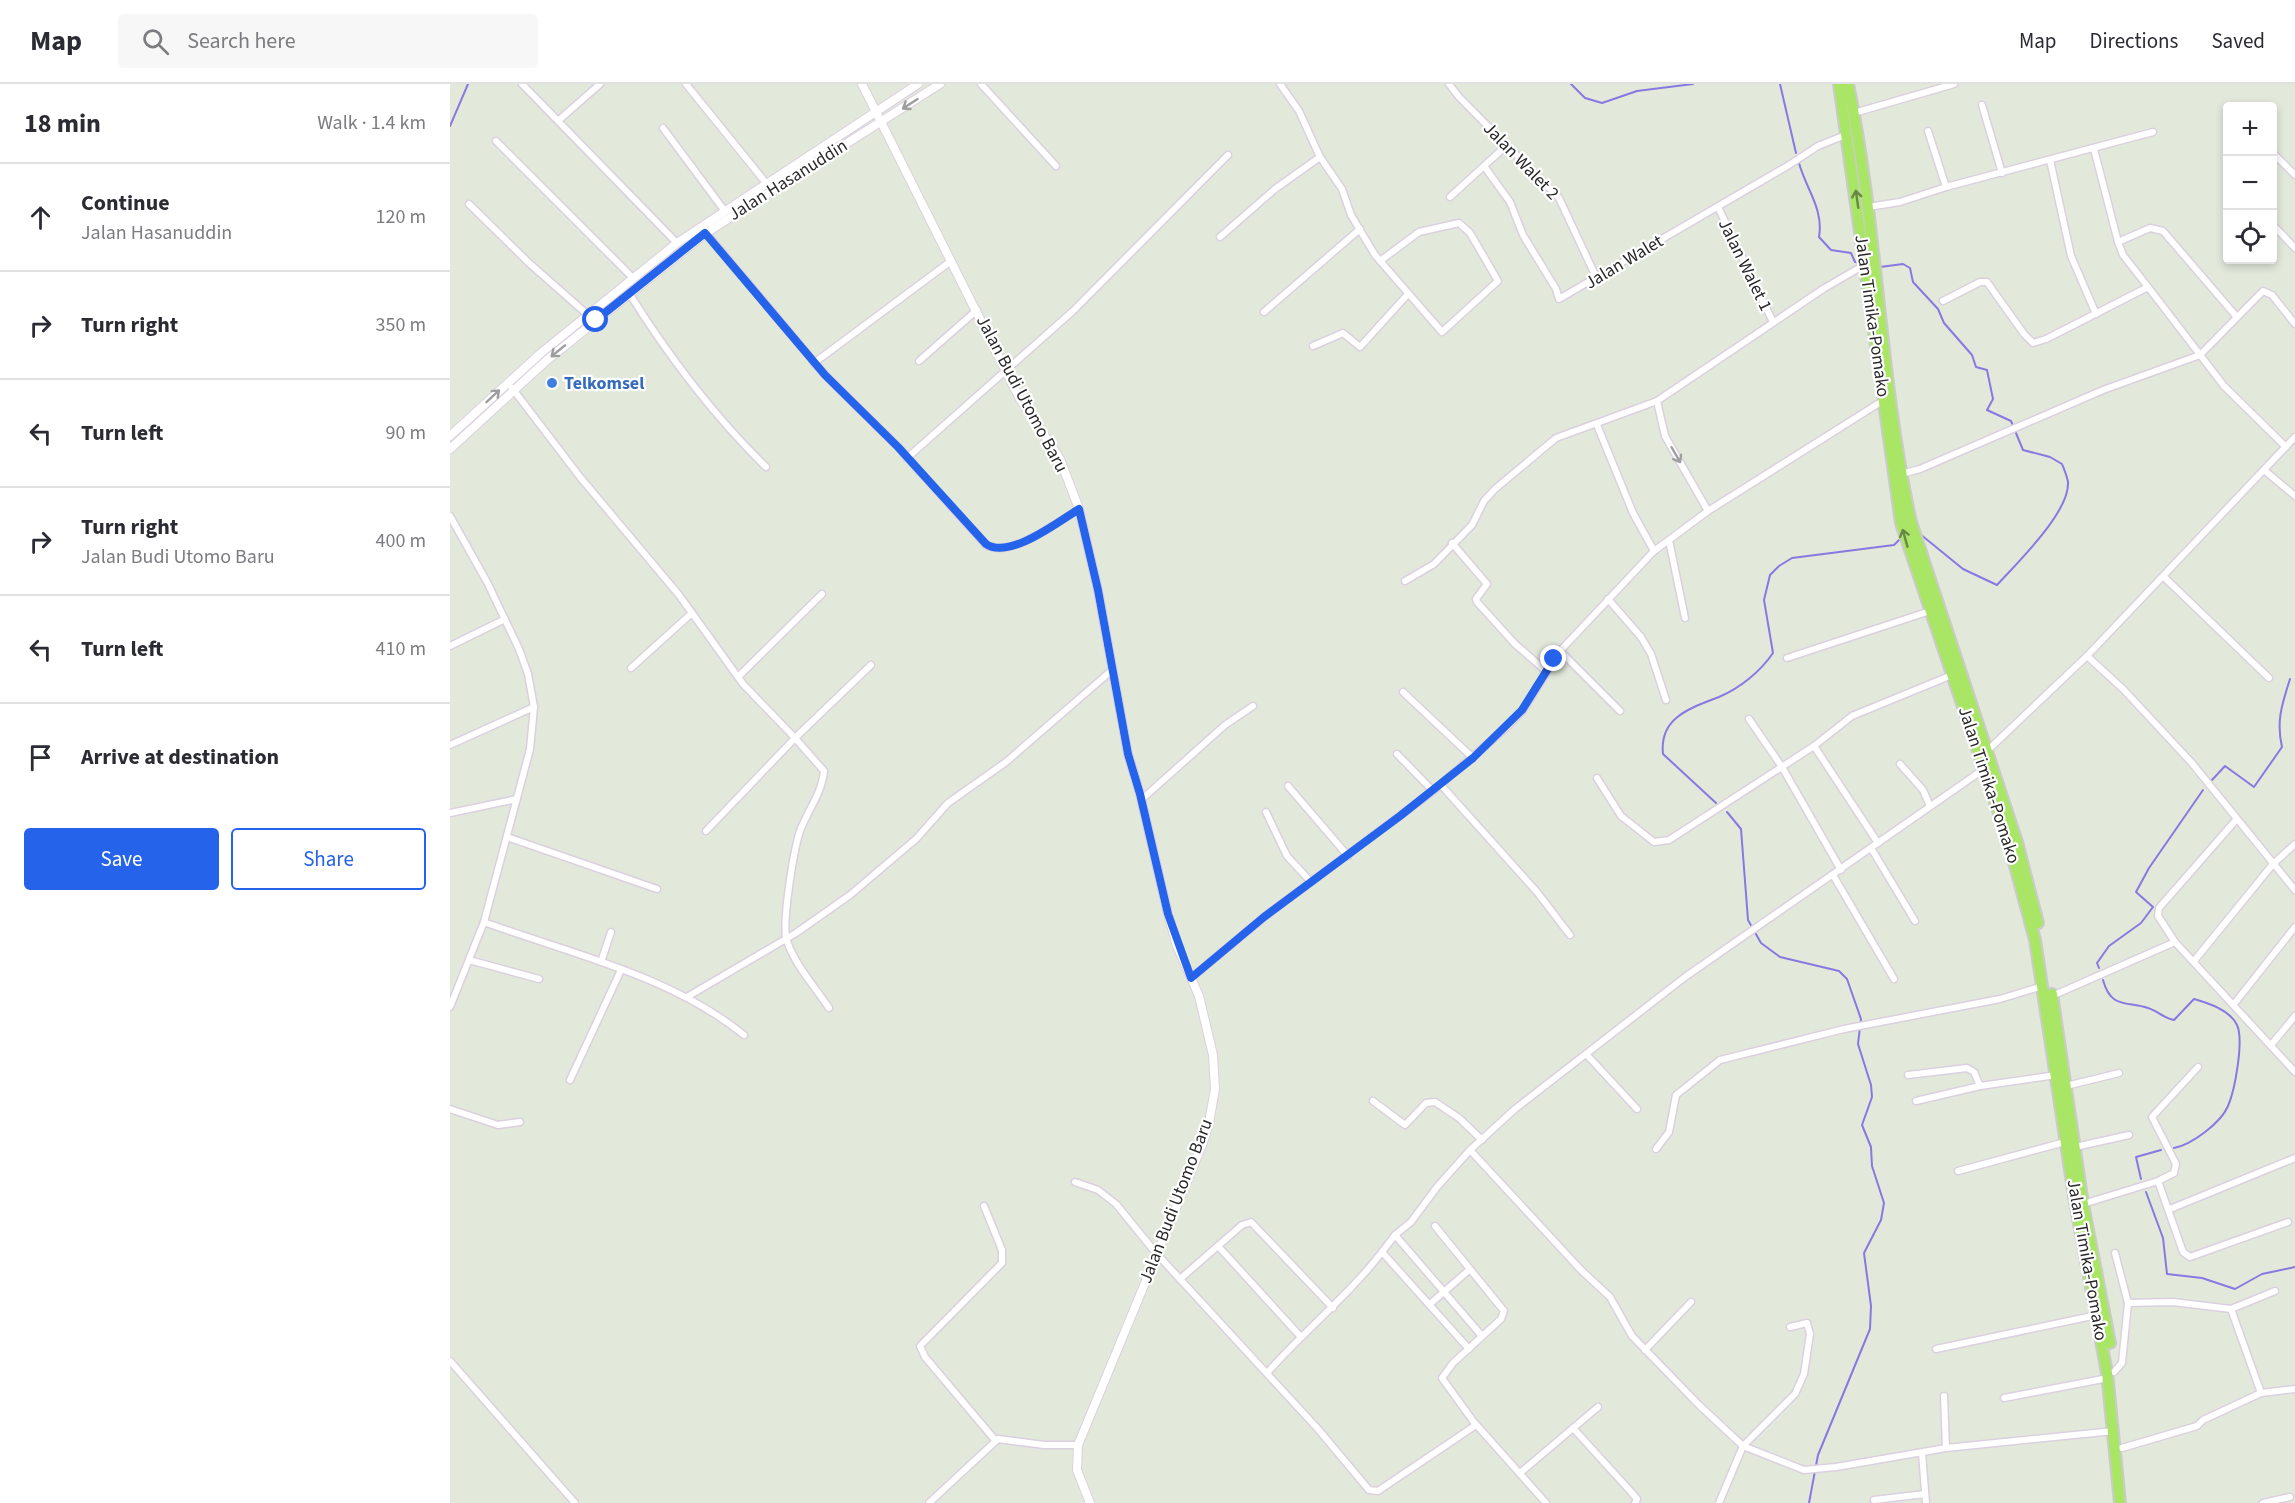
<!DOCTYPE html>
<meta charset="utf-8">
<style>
:root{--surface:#fff;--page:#f7f7f7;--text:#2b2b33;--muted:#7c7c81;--line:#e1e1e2;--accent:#2563eb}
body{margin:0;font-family:"Source Sans 3",sans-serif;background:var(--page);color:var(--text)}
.controls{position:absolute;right:18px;top:18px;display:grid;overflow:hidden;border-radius:6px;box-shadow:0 3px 9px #0003}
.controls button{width:54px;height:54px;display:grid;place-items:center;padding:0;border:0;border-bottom:2px solid var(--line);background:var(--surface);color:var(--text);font:30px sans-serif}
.stop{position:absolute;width:18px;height:18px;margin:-14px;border:4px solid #2563eb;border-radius:50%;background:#fff}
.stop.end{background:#2563eb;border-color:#fff;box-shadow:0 2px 6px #0008}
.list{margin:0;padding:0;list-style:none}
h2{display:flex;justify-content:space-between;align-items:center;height:78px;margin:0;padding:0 24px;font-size:26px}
h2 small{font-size:20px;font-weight:400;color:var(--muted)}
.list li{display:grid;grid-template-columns:39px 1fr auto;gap:18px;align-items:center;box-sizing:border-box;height:108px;padding:0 24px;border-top:2px solid var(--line)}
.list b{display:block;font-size:22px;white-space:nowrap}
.list p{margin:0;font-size:20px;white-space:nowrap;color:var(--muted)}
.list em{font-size:20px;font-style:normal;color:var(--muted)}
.actions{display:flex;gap:12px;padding:18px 24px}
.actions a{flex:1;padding:14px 0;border:2px solid var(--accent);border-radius:6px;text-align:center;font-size:21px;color:var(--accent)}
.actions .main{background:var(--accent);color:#fff}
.icon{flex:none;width:33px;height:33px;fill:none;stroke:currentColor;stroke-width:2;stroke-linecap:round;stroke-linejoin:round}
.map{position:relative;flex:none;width:1845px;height:1419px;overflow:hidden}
header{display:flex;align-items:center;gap:36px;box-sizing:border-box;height:84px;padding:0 30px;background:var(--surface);border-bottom:2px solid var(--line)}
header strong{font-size:28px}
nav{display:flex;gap:33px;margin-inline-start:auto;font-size:21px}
.search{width:420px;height:54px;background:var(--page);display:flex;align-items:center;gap:15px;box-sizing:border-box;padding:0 21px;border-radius:6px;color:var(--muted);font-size:22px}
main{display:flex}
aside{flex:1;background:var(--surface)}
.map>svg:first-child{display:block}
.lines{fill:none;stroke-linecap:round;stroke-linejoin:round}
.stream{stroke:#8878e1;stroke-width:2}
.minor-casing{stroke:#dbd0df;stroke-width:9}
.tertiary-casing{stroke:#dbd0df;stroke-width:10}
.trunk-casing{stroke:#cbcbcb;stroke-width:14}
.minor{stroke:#fff;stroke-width:6}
.tertiary{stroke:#fff;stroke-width:8}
.trunk{stroke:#aae665;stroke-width:10}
.oneway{stroke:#9e9e9e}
.oneway2{stroke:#698746}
.route{stroke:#2563eb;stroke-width:8}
.shop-dot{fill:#3f7fe0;stroke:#fff;stroke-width:2}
.labels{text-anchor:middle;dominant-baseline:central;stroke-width:4.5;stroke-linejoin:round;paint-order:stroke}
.street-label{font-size:18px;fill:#282828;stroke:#fff}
.shop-label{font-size:18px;font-weight:bold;fill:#366cbe;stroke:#fff;text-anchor:start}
</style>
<header>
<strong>Map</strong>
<div class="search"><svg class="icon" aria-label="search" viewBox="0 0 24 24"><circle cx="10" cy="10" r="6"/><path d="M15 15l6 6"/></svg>Search here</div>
<nav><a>Map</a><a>Directions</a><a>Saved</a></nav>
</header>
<main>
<aside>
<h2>18 min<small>Walk · 1.4 km</small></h2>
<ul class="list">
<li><svg class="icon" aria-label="ahead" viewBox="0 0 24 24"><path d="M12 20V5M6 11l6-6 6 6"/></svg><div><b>Continue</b><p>Jalan Hasanuddin</p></div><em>120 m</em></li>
<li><svg class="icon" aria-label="right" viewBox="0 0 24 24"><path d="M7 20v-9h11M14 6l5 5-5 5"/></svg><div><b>Turn right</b></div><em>350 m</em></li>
<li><svg class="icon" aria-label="left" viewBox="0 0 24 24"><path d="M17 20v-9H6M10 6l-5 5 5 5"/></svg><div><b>Turn left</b></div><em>90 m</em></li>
<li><svg class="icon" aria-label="right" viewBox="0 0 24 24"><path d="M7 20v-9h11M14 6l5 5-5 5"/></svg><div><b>Turn right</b><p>Jalan Budi Utomo Baru</p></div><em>400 m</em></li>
<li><svg class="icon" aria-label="left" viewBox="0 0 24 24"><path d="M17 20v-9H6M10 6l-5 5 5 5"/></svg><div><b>Turn left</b></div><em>410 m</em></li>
<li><svg class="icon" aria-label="arrive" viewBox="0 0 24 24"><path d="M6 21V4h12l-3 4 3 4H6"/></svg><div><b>Arrive at destination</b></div></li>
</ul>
<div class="actions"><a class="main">Save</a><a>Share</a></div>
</aside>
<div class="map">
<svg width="1845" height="1419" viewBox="0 0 1845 1419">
<rect width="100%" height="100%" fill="#e2e9db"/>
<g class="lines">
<g class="stream">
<path d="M1121,0L1135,14L1152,19L1187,7L1243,0"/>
<path d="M1330,0L1346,69"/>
<path d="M0,42L18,0"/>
<path d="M1349,79C1356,105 1374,125 1369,153L1381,166L1401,169L1405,178L1411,179"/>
<path d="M1430,183L1453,180L1460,184L1463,198L1488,225L1494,239L1522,271L1526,283L1537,286L1543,315L1537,326L1561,337L1573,366L1600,373L1612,380C1614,385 1617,392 1618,398C1620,428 1566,480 1547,501L1513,485L1470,450"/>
<path d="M1762,696L1775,682L1804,703L1832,663C1826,637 1832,620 1840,595"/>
<path d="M1266,719L1213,670C1209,633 1241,624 1269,613C1290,604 1310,588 1323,569L1314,516L1320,491L1329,482L1342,474L1444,461L1450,455"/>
<path d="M1277,728L1291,745L1298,836L1311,859L1330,873L1389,887L1397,895L1411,935L1408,960L1421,1001L1422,1013L1412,1041L1421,1063L1422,1082L1434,1119L1431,1136L1414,1169L1421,1222L1420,1245L1368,1371L1359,1419"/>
<path d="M1649,884L1647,879L1659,862L1691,839L1703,823L1686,808L1699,784L1753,706"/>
<path d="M1653,896C1661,925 1676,917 1698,924C1708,927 1713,934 1724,936L1744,915C1758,919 1780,926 1787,941C1794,956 1785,1006 1778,1022C1771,1039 1741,1061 1724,1064"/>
<path d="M1691,1095L1686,1073L1711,1066"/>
<path d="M1696,1108L1713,1154L1717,1190L1752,1194L1785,1205L1812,1190L1845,1183"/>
</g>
<g class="minor-casing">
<g id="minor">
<path d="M72,0L227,159"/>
<path d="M236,0L316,99"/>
<path d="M531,0L606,82"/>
<path d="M830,0L849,27L870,73L892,105L901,131L925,171L992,248L1048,197L1020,149L1009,139L969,148L930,177"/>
<path d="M999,0L1009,13L1109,114L1147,195"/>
<path d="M1532,21L1552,89"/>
<path d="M1404,29L1504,0"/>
<path d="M109,36L150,0"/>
<path d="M213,44L274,126"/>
<path d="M1478,47L1496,103"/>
<path d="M46,57L183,194"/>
<path d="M1057,61L1034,82L1060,118L1073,151L1106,205L1109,215L1339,81L1368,62L1398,50"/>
<path d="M1644,65L1668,158L1673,171L1698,203"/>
<path d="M1822,68L1845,91"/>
<path d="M1600,76L1621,172L1646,230"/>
<path d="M1000,113L1034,82"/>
<path d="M19,120L79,179L138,231"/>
<path d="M1268,123L1323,238"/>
<path d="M1418,123L1450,118L1496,103L1703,48"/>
<path d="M1822,140L1845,164"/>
<path d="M256,149L375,291L448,363L536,461C559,475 608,438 629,425"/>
<path d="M770,153L825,105L870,73"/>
<path d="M1668,158L1700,144L1713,147L1786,232"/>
<path d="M179,209C219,273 262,330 316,383"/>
<path d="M1493,217L1530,198H1537L1574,250L1583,259L1596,255L1698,203L1774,302L1836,363"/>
<path d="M814,228L910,145"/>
<path d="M863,262L893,249L910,263L958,210"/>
<path d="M469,277L527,226"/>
<path d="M364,279L501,177"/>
<path d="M62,304L130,393L229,511L293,600L345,654L421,581"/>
<path d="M1207,317L1215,352L1258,427"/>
<path d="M1147,341L1183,429L1204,467"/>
<path d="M457,374L623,227L778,71"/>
<path d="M1814,386L1845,412"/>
<path d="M1451,390L1470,385L1653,306L1750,271L1813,207L1822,211L1845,240"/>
<path d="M0,432L37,498L69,565L78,590L84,623L80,665L34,838L0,923"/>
<path d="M1219,456L1235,534"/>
<path d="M1002,459L1037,500L1026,515L1027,518L1065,560L1096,587"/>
<path d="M1714,493L1819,594"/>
<path d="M955,497L984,480L1022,441L1034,417L1045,405L1106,354L1207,317L1373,205L1416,180"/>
<path d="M1158,515L1191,553L1201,570L1216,616"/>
<path d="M0,562L55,535"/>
<path d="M1110,567L1170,627"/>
<path d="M1637,572L1673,605L1741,678L1845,806"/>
<path d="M1337,574L1480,527"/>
<path d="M181,584L242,529"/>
<path d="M288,593L372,510"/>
<path d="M953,608L1023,674"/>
<path d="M1299,635L1332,683L1391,786"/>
<path d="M0,661L84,623"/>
<path d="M1364,662L1428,759"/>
<path d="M1537,667L1637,572L1845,353"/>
<path d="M947,670L983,707"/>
<path d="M1450,680L1473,706L1480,722"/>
<path d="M1147,694L1171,732L1204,758L1219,756L1364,662L1402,632L1502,591"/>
<path d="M991,701L1087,808L1120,851"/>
<path d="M838,702L898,772"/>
<path d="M691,716L775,641L803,622"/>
<path d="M816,728L837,772L861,798"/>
<path d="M0,729L67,715"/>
<path d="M256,747L345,654L374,687C372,709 358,726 350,747C344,765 331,841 337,857C345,881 365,903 379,924"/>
<path d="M57,753L207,805"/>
<path d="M1421,764L1465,837"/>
<path d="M1383,791L1444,895"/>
<path d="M34,838C121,870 220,891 294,951"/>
<path d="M1725,858L1708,832L1709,824L1786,736"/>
<path d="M19,876L89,895"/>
<path d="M1744,877L1823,780L1845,760"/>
<path d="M151,878L161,848"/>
<path d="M741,894L814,833L983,707L1057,643L1073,626L1110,567L1204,467L1258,427L1434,316"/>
<path d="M1602,912L1725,858L1845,988"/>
<path d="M237,913L346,849L400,811L466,755L498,719L556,678L661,587"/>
<path d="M1784,920L1845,843"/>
<path d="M1821,961L1845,932"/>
<path d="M1137,971L1187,1025"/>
<path d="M1458,991L1517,984L1524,988L1530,1002"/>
<path d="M120,996L171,886"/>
<path d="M1616,1002L1669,989"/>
<path d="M923,1017L955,1041L976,1019L985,1018L1009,1034L1032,1056"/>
<path d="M1466,1017L1530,1002L1606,991"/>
<path d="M0,1025L48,1041L70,1038"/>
<path d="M1625,1063L1679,1051"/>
<path d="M1206,1065L1219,1048L1226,1011L1270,976L1394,945L1550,915L1593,902"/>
<path d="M1020,1066L1131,1186L1160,1213L1182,1252L1249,1321L1293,1362L1354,1386L1386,1383L1496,1364L1664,1347"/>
<path d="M1508,1087L1615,1058"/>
<path d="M1708,1097L1733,1168L1740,1173L1838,1138"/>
<path d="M625,1098L648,1106L666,1120L706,1169L868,1345L919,1406L928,1407L1026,1341"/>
<path d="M1633,1120L1708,1097L1724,1089L1726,1080L1702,1033L1748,983"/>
<path d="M534,1122L552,1166V1179L470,1262L475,1273L545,1356"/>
<path d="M1720,1125L1845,1074"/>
<path d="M985,1142L1054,1227L1051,1235L1003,1279L992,1294L1023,1337L1096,1419"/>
<path d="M945,1151L1032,1252"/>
<path d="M768,1162L850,1252"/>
<path d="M730,1195L792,1141L801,1138L883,1224"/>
<path d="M1678,1219L1723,1218L1781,1225"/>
<path d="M980,1220L1019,1186"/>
<path d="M1019,1265L932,1168L945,1151L961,1138L987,1103L1020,1066L1065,1025L1235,893L1534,685"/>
<path d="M1486,1265L1647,1231"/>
<path d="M1195,1266L1241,1218"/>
<path d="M0,1277L125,1419"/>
<path d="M1664,1288L1672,1279L1678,1219L1665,1169"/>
<path d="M817,1289C854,1247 898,1212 932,1168"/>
<path d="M1811,1309L1845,1305"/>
<path d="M1494,1312L1496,1364"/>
<path d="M1554,1314L1658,1294"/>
<path d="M1123,1344L1182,1409L1187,1415L1185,1419"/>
<path d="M1672,1364L1747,1342L1753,1336L1811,1309L1781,1225L1825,1207"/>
<path d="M1472,1369L1476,1419"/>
<path d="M1070,1389L1148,1323"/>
<path d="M1424,1416L1475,1410"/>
<path d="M479,1419L548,1355L594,1361H628"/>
<path d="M1269,1419L1293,1362L1345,1310L1354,1290L1360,1250L1357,1239L1340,1243"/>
<path d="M1813,1419L1840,1413"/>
</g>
</g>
<g class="tertiary-casing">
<g id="tertiary">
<path d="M412,0L570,315L610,375L629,425L648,506L678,670L690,710L718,830L727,862L749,912L763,971L765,1005L759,1039L752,1061L628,1361L627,1386L640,1419"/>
<path d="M0,352L91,269L227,159L468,0"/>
<path d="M0,365L97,276L256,149L490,0"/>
</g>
</g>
<g class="trunk-casing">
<g id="trunk">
<path d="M1389,0L1451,439L1558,756L1585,856L1624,1112L1657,1289L1670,1419"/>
<path d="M1398,0C1428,144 1429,294 1461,438L1567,758L1588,839"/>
<path d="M1602,910L1633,1120L1660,1259"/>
</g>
</g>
<use href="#minor" class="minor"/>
<use href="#tertiary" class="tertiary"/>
<use href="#trunk" class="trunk"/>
</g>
<defs><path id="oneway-shaft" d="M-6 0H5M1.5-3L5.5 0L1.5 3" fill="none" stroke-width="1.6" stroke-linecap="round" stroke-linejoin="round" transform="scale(1.5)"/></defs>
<g class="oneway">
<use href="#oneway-shaft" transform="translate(460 20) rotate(147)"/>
<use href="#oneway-shaft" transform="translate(108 267) rotate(141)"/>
<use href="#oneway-shaft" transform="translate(43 312) rotate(-43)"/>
<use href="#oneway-shaft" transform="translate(1226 371) rotate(60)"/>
</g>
<g class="oneway2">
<use href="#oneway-shaft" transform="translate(1407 115) rotate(-98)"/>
<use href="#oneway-shaft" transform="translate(1455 454) rotate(-106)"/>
</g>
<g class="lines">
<path class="route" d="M146,236L255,149L375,291L448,363L536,460C559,476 608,438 629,425L648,506L678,670L690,710L718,830L741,894L814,833L950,732L1023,674L1072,626L1104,575"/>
</g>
<circle class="shop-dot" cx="102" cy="299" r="6"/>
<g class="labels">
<g class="street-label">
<text transform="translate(1071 77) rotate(46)">Jalan Walet 2</text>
<text transform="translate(338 96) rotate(-32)">Jalan Hasanuddin</text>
<text transform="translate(1174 178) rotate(-31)">Jalan Walet</text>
<text transform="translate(1295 181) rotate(64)">Jalan Walet 1</text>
<text transform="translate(1422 232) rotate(82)">Jalan Timika-Pomako</text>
<text transform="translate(572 310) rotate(62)">Jalan Budi Utomo Baru</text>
<text transform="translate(1539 701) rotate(72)">Jalan Timika-Pomako</text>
<text transform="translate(726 1117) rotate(-69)">Jalan Budi Utomo Baru</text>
<text transform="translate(1637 1176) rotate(80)">Jalan Timika-Pomako</text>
</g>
<g class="shop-label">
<text x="114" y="299">Telkomsel</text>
</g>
</g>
</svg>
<div class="controls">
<button>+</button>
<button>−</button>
<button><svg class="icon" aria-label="locate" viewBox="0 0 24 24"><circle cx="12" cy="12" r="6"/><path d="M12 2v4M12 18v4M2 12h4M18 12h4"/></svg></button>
</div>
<div class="stop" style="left:146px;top:236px"></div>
<div class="stop end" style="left:1104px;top:575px"></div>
</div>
</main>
